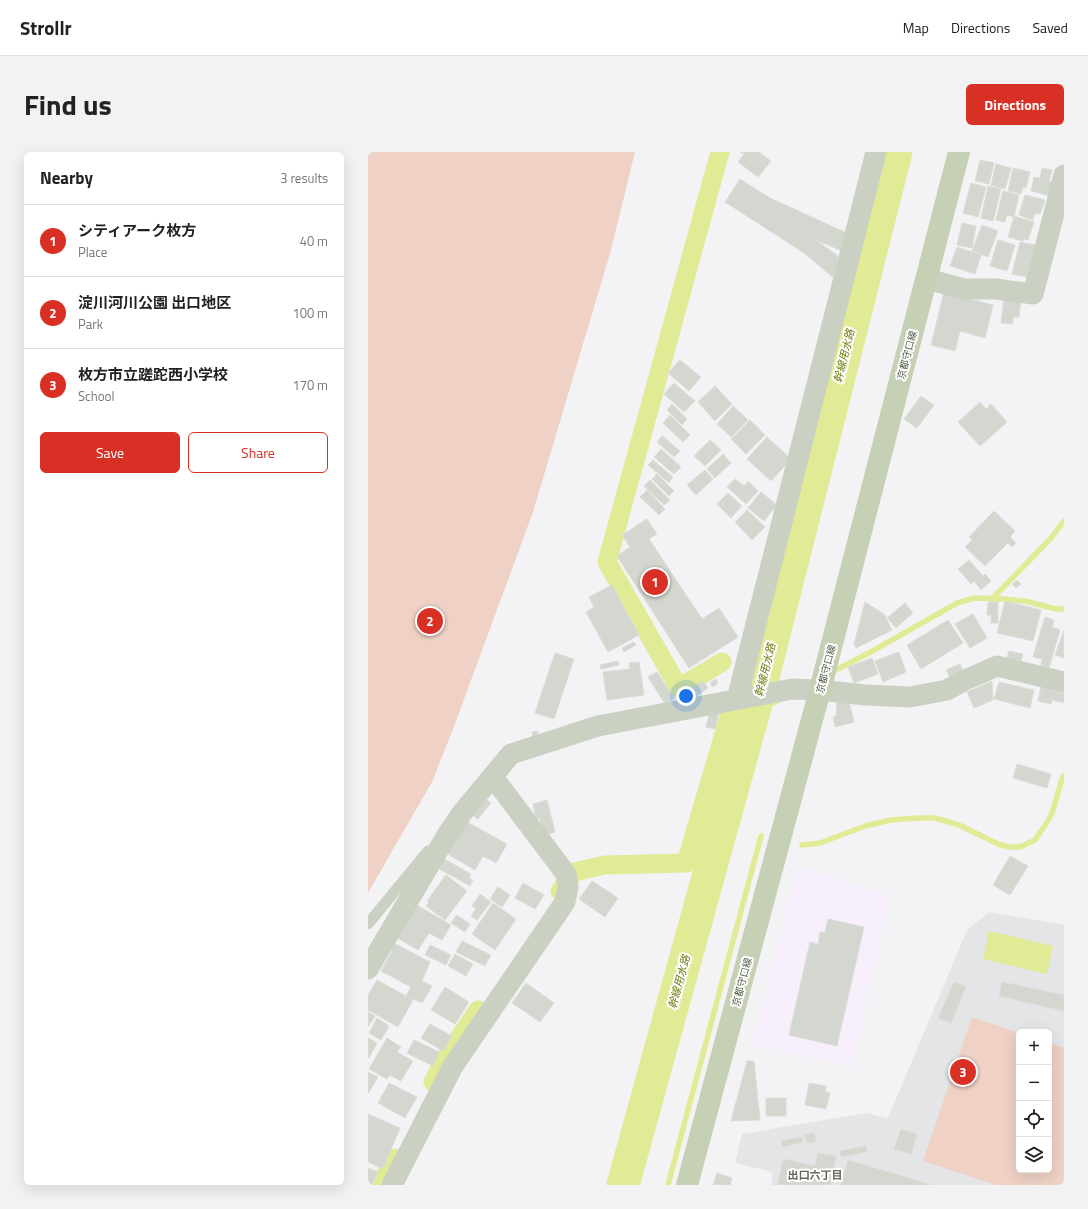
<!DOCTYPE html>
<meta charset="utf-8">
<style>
:root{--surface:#fff;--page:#f2f2f2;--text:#222;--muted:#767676;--line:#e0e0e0;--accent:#d93025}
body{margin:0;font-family:"Titillium Web","Noto Sans JP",sans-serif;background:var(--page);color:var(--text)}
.controls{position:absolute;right:12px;bottom:12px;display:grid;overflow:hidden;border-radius:6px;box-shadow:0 4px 16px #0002}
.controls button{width:36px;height:36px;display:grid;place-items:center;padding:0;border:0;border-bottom:1px solid var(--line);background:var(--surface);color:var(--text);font:20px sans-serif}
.you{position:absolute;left:318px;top:544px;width:14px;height:14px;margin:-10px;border:3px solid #fff;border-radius:50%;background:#1a73e8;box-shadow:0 0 0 6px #1a73e833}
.badge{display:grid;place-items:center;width:26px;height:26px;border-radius:50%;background:var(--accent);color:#fff;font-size:13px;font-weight:700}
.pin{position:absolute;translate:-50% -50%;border:2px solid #fff;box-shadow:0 1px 4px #0006}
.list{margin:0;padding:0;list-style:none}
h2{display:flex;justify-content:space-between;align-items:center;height:52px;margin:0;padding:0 16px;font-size:17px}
h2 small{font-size:13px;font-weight:400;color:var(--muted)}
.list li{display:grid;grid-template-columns:26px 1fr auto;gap:12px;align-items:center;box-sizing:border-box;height:72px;padding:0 16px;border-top:1px solid var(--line)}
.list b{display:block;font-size:15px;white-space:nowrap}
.list p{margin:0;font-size:13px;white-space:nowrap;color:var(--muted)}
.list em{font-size:13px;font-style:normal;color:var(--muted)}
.actions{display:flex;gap:8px;padding:12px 16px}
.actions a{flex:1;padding:9px 0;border:1px solid var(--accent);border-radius:6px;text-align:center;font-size:14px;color:var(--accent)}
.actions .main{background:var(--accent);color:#fff}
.icon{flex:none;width:22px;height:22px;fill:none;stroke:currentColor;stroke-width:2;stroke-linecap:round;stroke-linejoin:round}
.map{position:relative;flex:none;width:696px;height:1033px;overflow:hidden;border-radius:6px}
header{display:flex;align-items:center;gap:24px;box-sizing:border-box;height:56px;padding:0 20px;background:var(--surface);border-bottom:1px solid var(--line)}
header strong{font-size:19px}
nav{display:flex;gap:22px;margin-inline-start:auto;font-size:14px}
.intro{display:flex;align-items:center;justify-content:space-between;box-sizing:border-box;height:96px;padding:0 24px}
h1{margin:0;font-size:28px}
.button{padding:10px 18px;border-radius:6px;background:var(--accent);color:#fff;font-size:14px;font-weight:700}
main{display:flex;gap:24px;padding:0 24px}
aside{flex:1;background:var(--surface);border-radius:6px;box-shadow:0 4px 16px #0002}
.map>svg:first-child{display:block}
.commercial{fill:#f7f0fc}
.education{fill:#e4e5e6;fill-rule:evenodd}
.green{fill:#efd1c5}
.water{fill:#e1ea94}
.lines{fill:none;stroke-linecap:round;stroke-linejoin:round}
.stream{stroke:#e1ea94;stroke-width:5.5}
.canal{stroke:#e1ea94;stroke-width:19}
.river{stroke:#e1ea94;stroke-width:33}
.building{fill:#d3d7cf;stroke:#daded7}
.service{stroke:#cbd1c2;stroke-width:11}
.minor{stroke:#cbd1c2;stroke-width:21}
.primary{stroke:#c5d0b4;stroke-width:22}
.labels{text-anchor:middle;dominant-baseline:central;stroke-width:4;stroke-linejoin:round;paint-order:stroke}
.street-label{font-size:10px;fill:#58604b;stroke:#fff}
.water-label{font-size:11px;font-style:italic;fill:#727d12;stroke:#fff}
.neighbourhood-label{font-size:11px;font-weight:bold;fill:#64685f;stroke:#fff}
</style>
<header>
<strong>Strollr</strong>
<nav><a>Map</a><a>Directions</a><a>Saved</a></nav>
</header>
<div class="intro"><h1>Find us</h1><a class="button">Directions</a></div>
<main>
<aside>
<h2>Nearby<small>3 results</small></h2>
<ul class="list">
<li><span class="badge">1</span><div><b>シティアーク枚方</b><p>Place</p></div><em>40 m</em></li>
<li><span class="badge">2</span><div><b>淀川河川公園 出口地区</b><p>Park</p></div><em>100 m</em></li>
<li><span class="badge">3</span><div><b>枚方市立蹉跎西小学校</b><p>School</p></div><em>170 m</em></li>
</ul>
<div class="actions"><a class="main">Save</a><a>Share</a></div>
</aside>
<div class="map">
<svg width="696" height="1033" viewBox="0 0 696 1033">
<rect width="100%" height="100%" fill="#f3f3f5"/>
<path class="commercial" d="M430,714L522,745L483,914L384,893Z"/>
<path class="education" d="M621,760L696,773V1033H403L405,1020L367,1011L374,982L498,961L520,966L599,778ZM651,880H681V1018H651Z"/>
<g class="green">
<path d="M0,0H267L243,98L165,360L85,577L64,630L0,741Z"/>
<path d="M604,865L651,881V1018H681V891L696,896V1033H628L555,1009Z"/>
</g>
<path class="water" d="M621,779L685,794L679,822L615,807Z"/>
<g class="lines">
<g class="stream">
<path d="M624,447L683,386L696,369"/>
<path d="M462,521L501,501L589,451L606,446L635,447L657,449L688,457H696"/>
<path d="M385,562L410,548"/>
<path d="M434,693L452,691L497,674L523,668L550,666H567L591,673L630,692L641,695H652L667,688L678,672L684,661L695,624H696"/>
<path d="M300,1033L393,684"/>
</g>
<g class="canal">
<path d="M352,0L239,410L311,536L354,510"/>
<path d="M192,739L206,720L237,713L318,711L363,558L385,562"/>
<path d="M65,930L77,907L110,858"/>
<path d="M12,1033L26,1006"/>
</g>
<path class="river" d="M255,1033L392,537L528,0"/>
</g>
<g class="building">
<path d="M372,0H391L403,9L390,25L370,10L376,2Z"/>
<path d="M612,8L626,11L621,32L607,29Z"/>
<path d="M628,12L643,16L637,37L623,33Z"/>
<path d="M645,16L662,20L658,36L655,35L653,42L640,39Z"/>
<path d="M674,16L684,18L681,29L686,30L682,44L663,39L666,25L672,26Z"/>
<path d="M372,27L402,46L479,81L472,98L448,88L470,104L467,127L436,101L357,50Z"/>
<path d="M603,31L618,35L610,65L595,61Z"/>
<path d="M620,34L633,37L625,69L613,66Z"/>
<path d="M635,39L651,43L646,65L639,63L637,70L628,68Z"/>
<path d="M657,43L677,48L672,62L667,61L665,68L651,63Z"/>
<path d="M646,64L666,70L660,88L656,87L655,89L640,85Z"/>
<path d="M594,71L608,74L604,96L589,93Z"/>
<path d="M614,73L630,79L620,105L604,99Z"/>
<path d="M630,88L647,93L639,119L622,114Z"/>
<path d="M652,90L667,93L659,125L644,122Z"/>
<path d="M589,95L613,103L607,122L582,114Z"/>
<path d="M576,140L625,153L617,186L592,179L587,199L563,193Z"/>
<path d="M636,146L653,148L651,165H645V172L633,171Z"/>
<path d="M312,208L333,225L321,239L300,221Z"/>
<path d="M306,231L327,249L316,260L296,242Z"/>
<path d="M347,234L364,252L347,269L330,250Z"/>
<path d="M553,244L566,253L549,276L536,267Z"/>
<path d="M612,250L618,257L623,252L639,270L612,294L590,270Z"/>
<path d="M304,252L319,267L314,273L299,258Z"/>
<path d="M365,254L380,268L363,285L349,272Z"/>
<path d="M302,263L322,283L315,290L295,271Z"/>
<path d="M382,268L397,283L378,302L363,287Z"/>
<path d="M294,284L312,299L306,305L289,290Z"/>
<path d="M399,285L423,307L403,329L379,307Z"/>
<path d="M342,288L353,298L337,314L326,304Z"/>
<path d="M293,297L313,315L306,322L286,305Z"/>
<path d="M355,302L363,311L347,326L339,317Z"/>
<path d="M285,308L305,325L301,331L280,313Z"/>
<path d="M337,318L345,327L328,343L319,333Z"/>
<path d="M289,322L306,339L301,344L284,327Z"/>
<path d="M367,327L376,334L380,329L390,339L378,352L359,335Z"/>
<path d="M282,328L302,348L296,353L276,334Z"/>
<path d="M279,338L297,357L291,363L272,345Z"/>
<path d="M393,340L409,353L396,369L380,356Z"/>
<path d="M360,341L374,354L363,366L349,352Z"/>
<path d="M379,358L397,375L384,388L367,370Z"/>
<path d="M626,359L647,379L642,385L648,391L644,395L640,391L617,414L597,395L604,388L601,385Z"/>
<path d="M279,367L289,382L281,387L334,467L351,456L370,485L321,516L249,404L262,395L254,383Z"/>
<path d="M601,408L615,424L617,422L623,429L613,438L606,429L603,432L590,417Z"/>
<path d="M649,428L653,432L648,436L644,432Z"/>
<path d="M244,433L271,483L240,500L218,460L226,455L221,445Z"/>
<path d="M637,449L673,458L665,489L629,481Z"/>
<path d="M497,450L516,462L524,478L488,496L486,492Z"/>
<path d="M620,450H630V471H623V463H619Z"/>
<path d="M537,451L545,461L528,476L519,466Z"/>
<path d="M605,462L619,486L602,496L587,472Z"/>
<path d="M677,465L686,468L684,475L692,478L681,516L673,513L674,507L665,505Z"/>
<path d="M580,468L595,491L553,517L539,493Z"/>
<path d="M696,478V506L687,503Z"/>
<path d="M266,490L268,493L256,500L254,496Z"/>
<path d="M641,499L655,502L653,509L639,506Z"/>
<path d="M531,500L538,520L515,530L507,509Z"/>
<path d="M187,501L206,507L186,567L167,561Z"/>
<path d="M504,506L510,522L486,531L480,515Z"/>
<path d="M250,509L251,513L233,517L232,513Z"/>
<path d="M271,510L276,543L239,548L235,520L262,517L261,511Z"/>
<path d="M592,512L595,519L582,525L578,518Z"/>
<path d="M289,520L306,546L297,552L280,525Z"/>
<path d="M348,527L350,531L345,535L342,531Z"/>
<path d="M335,529L340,536L323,548L318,541Z"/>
<path d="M624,529L625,548L606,556L599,540Z"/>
<path d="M631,530L666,538L662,556L626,547Z"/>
<path d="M673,535L696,541V551L684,548L683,552L670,549Z"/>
<path d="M469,544L480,545L486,570L467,575L465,565H468Z"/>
<path d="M342,559L351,561L347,577L338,575Z"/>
<path d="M169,579L171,583L165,585L164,580Z"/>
<path d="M649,612L683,622L679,636L645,626Z"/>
<path d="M114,644L123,651L110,667L101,661Z"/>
<path d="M179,648L187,680L179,683L173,676L172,666L168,667L165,652Z"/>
<path d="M97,669L139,692L128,711L115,704L107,718L78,701Z"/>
<path d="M71,704L103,722L101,726L105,728L102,734L66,714Z"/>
<path d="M642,704L660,714L642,743L625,733Z"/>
<path d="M78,723L99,739L77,768L58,754L61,750L59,749Z"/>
<path d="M224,729L250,746L237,765L211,747Z"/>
<path d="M155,731L176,743L167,757L147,746Z"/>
<path d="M130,735L142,743L134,755L122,747Z"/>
<path d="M112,742L123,750L109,768L103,764L108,757L104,754Z"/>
<path d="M125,751L148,767L127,798L104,782Z"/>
<path d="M47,752L83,773L74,788L61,781L50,798L28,785Z"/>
<path d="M89,763L102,772L97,780L83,771Z"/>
<path d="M460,767L496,775L469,894L421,883L442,790L450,792L452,780L457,781Z"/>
<path d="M94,789L123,803L117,814L88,800Z"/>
<path d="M24,790L62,810L54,829L64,834L54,851L38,844L43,835L13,819L24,799Z"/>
<path d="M62,793L83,803L78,813L57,803Z"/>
<path d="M87,802L105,812L98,824L80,814Z"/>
<path d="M9,828L45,848L30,875L0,858V843Z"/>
<path d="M586,830L598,835L583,871L570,866Z"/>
<path d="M634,830L696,843V859L631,844Z"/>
<path d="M158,831L186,851L172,870L144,851Z"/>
<path d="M77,835L101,850L87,872L63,858Z"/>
<path d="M0,860L7,864L0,875Z"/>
<path d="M9,866L21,874L13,888L1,881Z"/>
<path d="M62,872L84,884L75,899L53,886Z"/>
<path d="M0,886L9,891L1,906H0Z"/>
<path d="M19,886L33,895L29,900L45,909L33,929L22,923L19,927L1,917Z"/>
<path d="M46,888L71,900L65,914L39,901Z"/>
<path d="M379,909H386L392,968L363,969Z"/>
<path d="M0,920L10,925L0,942Z"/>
<path d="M21,931L49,945L37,966L10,951Z"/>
<path d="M441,931L458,934L457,940L462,941L458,957L437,953Z"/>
<rect x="398" y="946" width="20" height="18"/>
<path d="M0,962L32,976L15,1017L0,1010Z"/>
<path d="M533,977L549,982L543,1002L526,997Z"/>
<path d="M446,981L448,990L439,991L437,983Z"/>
<path d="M434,985L435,990L414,995L413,989Z"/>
<path d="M498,994L499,1000L473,1005L472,999Z"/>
<path d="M450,1001L468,1004L462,1033H410L415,1007L447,1014Z"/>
<path d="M480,1008L564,1033H473Z"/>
<path d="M0,1016L10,1020L4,1033L0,1032Z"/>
<path d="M349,1021L364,1026L362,1033H345Z"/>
</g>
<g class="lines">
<path class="service" d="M0,772L60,699"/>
<g class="minor">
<path d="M559,127L596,137H628L665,142L696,23"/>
<path d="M369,547L508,0"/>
<path d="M0,817L79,683L94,661L143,602L230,574L424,537L452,538L497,543L542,545L579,538L595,529L629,514L696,530"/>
<path d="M24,1033L85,914L197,750L200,735L198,722L125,625"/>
</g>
<path class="primary" d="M319,1033L452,538L591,0"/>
</g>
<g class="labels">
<g class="street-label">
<text transform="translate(539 203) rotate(-75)">京都守口線</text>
<text transform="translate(458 517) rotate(-75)">京都守口線</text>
<text transform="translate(374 830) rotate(-75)">京都守口線</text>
</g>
<g class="water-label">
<text transform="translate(476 204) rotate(-76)">幹線用水路</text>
<text transform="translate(397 518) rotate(-76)">幹線用水路</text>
<text transform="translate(311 830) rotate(-75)">幹線用水路</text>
</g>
<g class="neighbourhood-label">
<text x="447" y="1023">出口六丁目</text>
</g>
</g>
</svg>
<div class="controls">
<button>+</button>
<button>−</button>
<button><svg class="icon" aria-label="locate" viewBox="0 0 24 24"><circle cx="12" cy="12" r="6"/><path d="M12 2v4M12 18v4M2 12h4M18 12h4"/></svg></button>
<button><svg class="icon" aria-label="layers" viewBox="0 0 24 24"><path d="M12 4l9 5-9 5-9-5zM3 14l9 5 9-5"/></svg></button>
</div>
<div class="you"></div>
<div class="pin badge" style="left:287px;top:430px">1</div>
<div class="pin badge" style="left:62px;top:469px">2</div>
<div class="pin badge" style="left:595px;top:920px">3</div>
</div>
</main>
